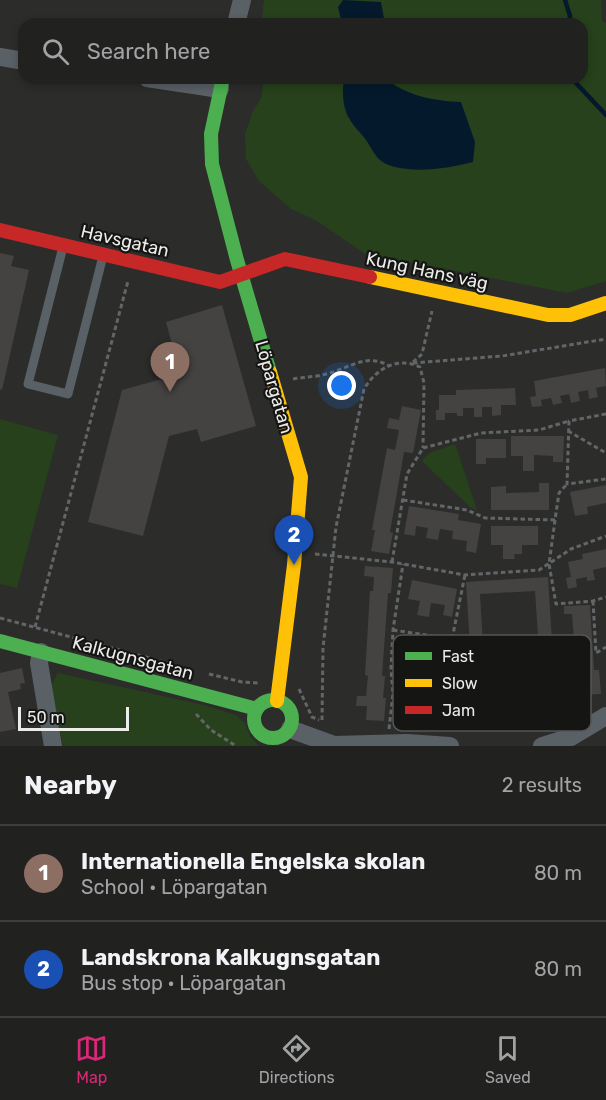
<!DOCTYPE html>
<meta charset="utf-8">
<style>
:root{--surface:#212120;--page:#292929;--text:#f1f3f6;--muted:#a2a3a5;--line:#3e3e3e;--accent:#db2777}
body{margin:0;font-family:Rubik,sans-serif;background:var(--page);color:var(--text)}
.scale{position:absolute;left:18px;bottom:15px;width:111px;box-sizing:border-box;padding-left:6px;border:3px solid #ececea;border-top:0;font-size:16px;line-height:21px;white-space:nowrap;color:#ececea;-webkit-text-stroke:4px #151513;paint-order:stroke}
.you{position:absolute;left:342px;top:386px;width:21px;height:21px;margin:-15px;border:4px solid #fff;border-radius:50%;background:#1a73e8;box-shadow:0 0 0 9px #1a73e833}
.badge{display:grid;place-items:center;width:39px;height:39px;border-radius:50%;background:var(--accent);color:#fff;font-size:20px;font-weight:700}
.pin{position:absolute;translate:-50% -50px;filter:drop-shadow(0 2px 3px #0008)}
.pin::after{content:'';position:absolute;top:32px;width:21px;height:18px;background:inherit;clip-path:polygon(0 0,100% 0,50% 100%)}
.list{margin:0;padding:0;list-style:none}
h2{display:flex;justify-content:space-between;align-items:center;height:78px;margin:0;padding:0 24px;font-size:26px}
h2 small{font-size:20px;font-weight:400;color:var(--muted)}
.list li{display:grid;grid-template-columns:39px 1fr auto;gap:18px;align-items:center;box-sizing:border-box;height:96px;padding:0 24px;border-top:2px solid var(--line)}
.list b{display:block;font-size:22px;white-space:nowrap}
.list p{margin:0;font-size:20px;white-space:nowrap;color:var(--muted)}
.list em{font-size:20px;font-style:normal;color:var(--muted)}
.icon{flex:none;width:33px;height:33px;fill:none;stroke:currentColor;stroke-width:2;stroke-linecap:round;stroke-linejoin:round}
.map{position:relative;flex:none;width:606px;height:746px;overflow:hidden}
.search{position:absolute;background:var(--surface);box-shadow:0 3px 9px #0003;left:18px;right:18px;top:18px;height:66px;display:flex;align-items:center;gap:15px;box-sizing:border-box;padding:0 21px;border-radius:18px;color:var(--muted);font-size:22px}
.sheet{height:270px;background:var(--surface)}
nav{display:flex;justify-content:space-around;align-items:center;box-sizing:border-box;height:84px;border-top:2px solid var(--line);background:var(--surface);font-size:16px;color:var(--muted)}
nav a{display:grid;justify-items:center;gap:3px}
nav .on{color:var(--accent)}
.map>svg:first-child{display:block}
.green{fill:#26411b}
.water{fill:#041a2c}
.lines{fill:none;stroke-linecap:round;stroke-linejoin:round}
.stream{stroke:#041a2c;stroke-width:4.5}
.building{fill:#444342}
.path{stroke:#626669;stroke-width:3;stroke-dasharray:4.5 3;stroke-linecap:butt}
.lane{stroke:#596066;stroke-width:9}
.street{stroke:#596066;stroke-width:18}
.fast{stroke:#4caf50;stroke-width:14}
.slow{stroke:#ffc107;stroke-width:14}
.jam{stroke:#c62828;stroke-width:14}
.labels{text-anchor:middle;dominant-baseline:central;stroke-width:4.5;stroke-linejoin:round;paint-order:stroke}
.street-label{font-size:18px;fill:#ececea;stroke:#151513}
.key{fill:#151513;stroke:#565654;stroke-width:1.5}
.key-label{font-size:16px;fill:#ececea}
</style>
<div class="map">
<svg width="606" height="746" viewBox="0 0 606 746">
<rect width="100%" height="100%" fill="#2c2c2b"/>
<g class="green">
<path d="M264,0H601L602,21L606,23V281L567,293L364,253L317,221L291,209L259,181L246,159L245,134L253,111L261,98L264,78H582V24H261Z"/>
<path d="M0,419L58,435L17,588L0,584Z"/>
<path d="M455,444L477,510L471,508L422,461L429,453Z"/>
<path d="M58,673L204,705L236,715L245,723L250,736L259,746H63L51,686Z"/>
</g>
<g class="water">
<path d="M343,0L381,2L385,24H342L338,7Z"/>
<path d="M345,78H385C406,96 435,101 461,102L475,142L473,162C448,168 421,173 395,167C376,162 375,153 366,140C361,133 353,126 349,118C343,109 341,88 345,78Z"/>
</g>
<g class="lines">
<g class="stream">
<path d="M565,0L570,16L569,24"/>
<path d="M575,78L576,83L606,115"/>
</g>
</g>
<g class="building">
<path d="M0,253L14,256L11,266L29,270L2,390L0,389Z"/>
<path d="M222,305L256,426L201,442L197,429L169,436L143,536L88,522L122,390L180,374L166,322Z"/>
<path d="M605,368L606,386L596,388L598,397L589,399L588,390L578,392L580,401L571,403L569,394L560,396L562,403L553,405L551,398L541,400L542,406L532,407L530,397L536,396L534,381Z"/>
<path d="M515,388L516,405H501V415L492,416V407H482V417H474V408H463V416H457V413H445V420H436V410H439V395H456V390Z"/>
<path d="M402,406L421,410L413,453L404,452L390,532L393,533L389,554L371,551L375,530H372L387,448L395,450L399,430L387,428L389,418L399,420Z"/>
<path d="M511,436H564L563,462H553V456L534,455V471H523V456H511Z"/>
<path d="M476,439H506V458H486V464H476Z"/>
<path d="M539,483H549V510H491V487L506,486V493L539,492Z"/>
<path d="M606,485V503L587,507L588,514L575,516L570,492Z"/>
<path d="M409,506L459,514L458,520L481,524L476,553L466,551L467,541L452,539L453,531L440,529L438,540L426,538L428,528L416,526L415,536L404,534Z"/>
<path d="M491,526H538V545H522V554H514L515,559H503V545H491Z"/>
<path d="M606,549V567L593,570L595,580L587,581V577L576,579L577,587L568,589L566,578L571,577L568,562L583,559L582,554Z"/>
<path d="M365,566L393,568L391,593H388L382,676H385L383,698H386L384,721L366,720L367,706H356L357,696H366L368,676L365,675L370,591H373L374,577L364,576Z"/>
<path d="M548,577L556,706L504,709L503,682L541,680L535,591L480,594L486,696H491L492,710L474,711L466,582Z"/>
<path d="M412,580L457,589L452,617L443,615L445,605L431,603L429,617L417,615L420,601L408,599Z"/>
<path d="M590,605L594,670H599L601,694L582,695L581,681L572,682L571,673H565L564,663L575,662L574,648L566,649V641L574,640L572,614H564V606Z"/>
<path d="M22,668L25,683L20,684L21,689L8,692L16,729L0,732V673Z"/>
</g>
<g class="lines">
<g class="path">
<path d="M413,362L422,354L432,311"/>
<path d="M413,363L502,356L606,339"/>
<path d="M293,379C304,377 316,377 326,374C348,369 367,352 389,366"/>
<path d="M606,414L569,421L567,484L606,479"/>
<path d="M568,431L606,453"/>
<path d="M403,500L467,510L485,518L555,520L559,493L567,484"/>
<path d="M555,520L549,564L556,604L593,601L606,597"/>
<path d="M315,554L392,562L465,575L539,570L571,549L606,536"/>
<path d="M392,562L407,474L423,448L481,433L539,430L569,421"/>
<path d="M593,601L596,653L606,647"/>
<path d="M0,618L168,663"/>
<path d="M35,627L128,281"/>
<path d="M393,630L452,639L465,575"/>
<path d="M391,668L450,639"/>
<path d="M209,674L242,682L259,683"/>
<path d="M299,689L312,717L319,720"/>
<path d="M196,714L211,730L236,746"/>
<path d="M322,720L323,648L336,527L364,389C376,369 397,356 420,367L424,383L423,448"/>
<path d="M389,729L393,694L391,668L393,630L403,564"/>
</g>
<path class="lane" d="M63,247L28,384L68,394L103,256"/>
<g class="street">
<path d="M236,24L242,0"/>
<path d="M0,57L24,61"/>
<path d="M147,78L220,89"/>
<path d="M41,652L39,663L53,746"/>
<path d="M290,729L334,745L407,743L450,746"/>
<path d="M542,746L571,737L606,716"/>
</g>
<g class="fast">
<path d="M223,78L211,134L212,164L237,260L270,372"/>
<path d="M0,641L257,709"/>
<circle cx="273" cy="719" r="19"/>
</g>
<g class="slow">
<path d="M370,277L548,315H570L606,303"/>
<path d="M270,372L301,477L294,565L277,701"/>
</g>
<path class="jam" d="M0,230L220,282L285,259L370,277"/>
</g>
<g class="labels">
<g class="street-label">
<text transform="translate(125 241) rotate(13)">Havsgatan</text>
<text transform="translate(427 271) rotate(12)">Kung Hans väg</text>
<text transform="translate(274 387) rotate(74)">Löpargatan</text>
<text transform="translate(133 658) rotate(15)">Kalkugnsgatan</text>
</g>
</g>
<rect x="393" y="635" width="198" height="96" rx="9" class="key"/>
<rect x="405" y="652" width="27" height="8" fill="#4caf50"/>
<rect x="405" y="679" width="27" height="8" fill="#ffc107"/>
<rect x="405" y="706" width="27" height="8" fill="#c62828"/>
<g class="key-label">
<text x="442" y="662">Fast</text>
<text x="442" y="689">Slow</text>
<text x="442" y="716">Jam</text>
</g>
</svg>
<div class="scale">50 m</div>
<div class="you"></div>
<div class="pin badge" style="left:170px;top:392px;background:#8d6e63">1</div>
<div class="pin badge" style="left:294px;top:565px;background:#1a4fb4">2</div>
<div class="search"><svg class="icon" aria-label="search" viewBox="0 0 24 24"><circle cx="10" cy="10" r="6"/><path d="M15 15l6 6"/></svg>Search here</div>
</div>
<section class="sheet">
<h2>Nearby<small>2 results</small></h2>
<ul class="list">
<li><span class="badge" style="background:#8d6e63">1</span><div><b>Internationella Engelska skolan</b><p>School · Löpargatan</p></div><em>80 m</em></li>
<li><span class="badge" style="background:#1a4fb4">2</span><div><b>Landskrona Kalkugnsgatan</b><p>Bus stop · Löpargatan</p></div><em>80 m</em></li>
</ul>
</section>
<nav>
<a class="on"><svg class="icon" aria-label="map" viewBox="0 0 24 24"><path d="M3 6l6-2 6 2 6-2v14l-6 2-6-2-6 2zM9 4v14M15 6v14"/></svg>Map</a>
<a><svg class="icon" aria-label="directions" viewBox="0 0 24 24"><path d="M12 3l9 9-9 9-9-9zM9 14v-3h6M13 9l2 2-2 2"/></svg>Directions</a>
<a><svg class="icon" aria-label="saved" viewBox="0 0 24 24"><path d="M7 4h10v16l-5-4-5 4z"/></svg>Saved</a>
</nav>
